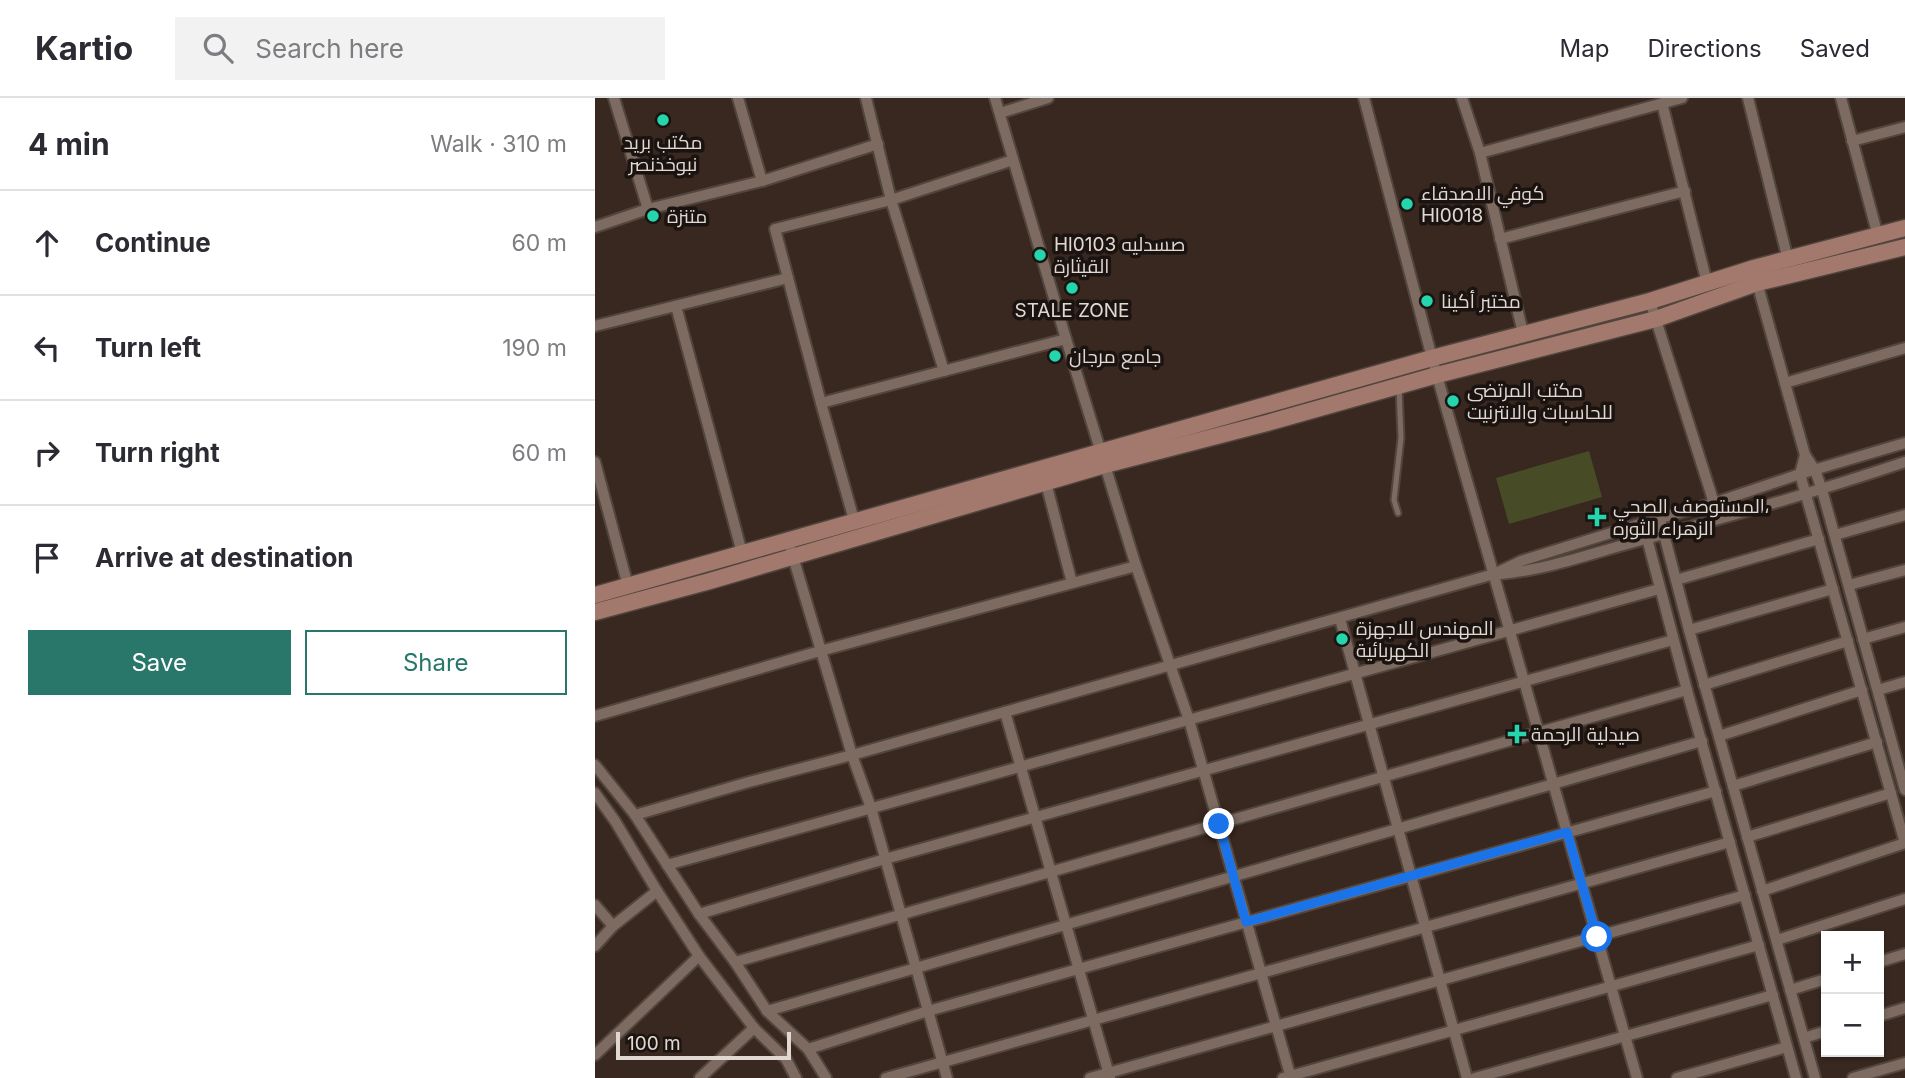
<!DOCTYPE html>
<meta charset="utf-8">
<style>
:root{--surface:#fff;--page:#f2f2f3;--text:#2b2b33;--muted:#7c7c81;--line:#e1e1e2;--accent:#28776a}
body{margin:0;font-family:Inter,Cairo,sans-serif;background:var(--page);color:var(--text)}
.controls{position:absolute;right:21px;bottom:21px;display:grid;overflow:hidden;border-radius:0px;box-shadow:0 2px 5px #0004}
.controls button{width:63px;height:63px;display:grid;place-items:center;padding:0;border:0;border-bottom:2px solid var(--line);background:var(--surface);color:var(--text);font:35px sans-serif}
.scale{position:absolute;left:21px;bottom:18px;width:175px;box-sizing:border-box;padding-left:7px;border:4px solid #e2d8d2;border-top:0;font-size:19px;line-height:24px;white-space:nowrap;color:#e2d8d2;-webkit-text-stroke:5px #1a130f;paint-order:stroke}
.stop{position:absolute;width:21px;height:21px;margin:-16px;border:5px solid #1a73e8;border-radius:50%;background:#fff}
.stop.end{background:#1a73e8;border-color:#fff;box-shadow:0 2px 7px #0008}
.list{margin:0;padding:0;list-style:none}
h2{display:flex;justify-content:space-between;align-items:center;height:91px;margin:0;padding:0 28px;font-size:30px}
h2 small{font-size:23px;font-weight:400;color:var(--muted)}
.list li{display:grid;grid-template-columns:46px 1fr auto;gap:21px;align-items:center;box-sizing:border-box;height:105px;padding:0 28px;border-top:2px solid var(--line)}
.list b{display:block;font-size:26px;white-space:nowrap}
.list em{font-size:23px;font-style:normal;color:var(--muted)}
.actions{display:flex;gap:14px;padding:21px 28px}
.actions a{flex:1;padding:16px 0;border:2px solid var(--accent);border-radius:0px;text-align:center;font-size:24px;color:var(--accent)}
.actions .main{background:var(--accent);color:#fff}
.icon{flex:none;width:38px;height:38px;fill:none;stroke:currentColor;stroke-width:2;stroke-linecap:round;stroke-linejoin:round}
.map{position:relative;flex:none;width:1310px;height:980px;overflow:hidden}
header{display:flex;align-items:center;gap:42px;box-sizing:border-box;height:98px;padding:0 35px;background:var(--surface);border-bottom:2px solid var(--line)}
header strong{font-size:33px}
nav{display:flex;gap:38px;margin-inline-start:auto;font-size:24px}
.search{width:490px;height:63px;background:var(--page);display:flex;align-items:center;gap:18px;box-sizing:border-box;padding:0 24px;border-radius:0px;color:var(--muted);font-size:26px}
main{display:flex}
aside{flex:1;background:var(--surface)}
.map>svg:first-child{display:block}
.green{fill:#474b26}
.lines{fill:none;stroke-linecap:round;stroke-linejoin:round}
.lane-casing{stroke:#51453d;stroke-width:9}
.street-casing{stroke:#51453d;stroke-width:14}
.secondary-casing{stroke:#51453d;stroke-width:19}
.lane{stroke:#7d6b61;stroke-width:5}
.street{stroke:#7d6b61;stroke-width:10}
.secondary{stroke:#a3796d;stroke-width:16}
.route{stroke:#1a73e8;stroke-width:9}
.poi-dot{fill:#25d5ae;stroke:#1a130f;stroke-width:2.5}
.labels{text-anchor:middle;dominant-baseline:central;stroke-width:7;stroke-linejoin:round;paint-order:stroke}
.poi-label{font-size:19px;fill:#e2d8d2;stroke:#1a130f;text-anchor:start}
</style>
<header>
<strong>Kartio</strong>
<div class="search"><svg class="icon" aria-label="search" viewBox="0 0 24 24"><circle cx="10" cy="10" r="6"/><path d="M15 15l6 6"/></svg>Search here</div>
<nav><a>Map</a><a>Directions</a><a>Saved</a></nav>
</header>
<main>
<aside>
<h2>4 min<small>Walk · 310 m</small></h2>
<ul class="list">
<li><svg class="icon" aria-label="ahead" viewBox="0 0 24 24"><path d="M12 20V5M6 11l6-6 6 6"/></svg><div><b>Continue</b></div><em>60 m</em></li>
<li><svg class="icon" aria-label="left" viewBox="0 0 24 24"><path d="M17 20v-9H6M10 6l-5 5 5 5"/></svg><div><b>Turn left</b></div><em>190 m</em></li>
<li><svg class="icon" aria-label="right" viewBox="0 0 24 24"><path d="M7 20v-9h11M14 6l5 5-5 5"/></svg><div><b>Turn right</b></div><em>60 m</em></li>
<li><svg class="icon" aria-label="arrive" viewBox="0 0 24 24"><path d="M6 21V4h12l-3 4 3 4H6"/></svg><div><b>Arrive at destination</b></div></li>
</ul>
<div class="actions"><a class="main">Save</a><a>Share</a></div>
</aside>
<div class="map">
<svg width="1310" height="980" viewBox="0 0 1310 980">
<rect width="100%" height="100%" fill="#382820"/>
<path class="green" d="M994,353L1007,399L914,426L901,380Z"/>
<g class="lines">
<g class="lane-casing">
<path id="lane" d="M803,415L799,402L806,340L804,291"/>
</g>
<g class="street-casing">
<g id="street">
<path d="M19,0L53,111"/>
<path d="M143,0L167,83"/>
<path d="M271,0L296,102L349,273"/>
<path d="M400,0L471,241L541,468L594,622L696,980"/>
<path d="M769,0L837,260L1042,980"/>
<path d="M867,0L885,55L928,235"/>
<path d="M1153,0L1193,162"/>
<path d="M1246,0L1283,138"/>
<path d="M1067,5L1112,185"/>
<path d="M405,15L453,0"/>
<path d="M1257,43L1310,29"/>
<path d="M885,55L1087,0"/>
<path d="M0,129L53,111L167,83L283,46"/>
<path d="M905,141L1090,93"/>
<path d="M1161,181L1210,357L1220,372L1227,392L1310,692"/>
<path d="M1055,203L1119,405"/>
<path d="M81,208L147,455"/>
<path d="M0,228L193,180"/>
<path d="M1190,285L1310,250"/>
<path d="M226,305L471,241"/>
<path d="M1210,357L1205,376L1310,745"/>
<path d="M0,364L33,488"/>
<path d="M451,385L477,485"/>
<path d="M1065,421L1094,532L1220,980"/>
<path d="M259,422L226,305L180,131L296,102L418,62"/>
<path d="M1048,425L1093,596L1201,980"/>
<path d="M1240,437L1310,417"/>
<path d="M196,452L257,657L276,710L352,980"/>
<path d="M905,476C951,472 995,456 1039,444C1130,420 1221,394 1310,364"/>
<path d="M1081,482L1224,441"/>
<path d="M1254,487L1310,472"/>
<path d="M745,521L872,980"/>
<path d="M1094,532L1238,491"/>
<path d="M1268,541L1310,529"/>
<path d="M1109,587L1253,543"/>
<path d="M1283,592L1310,584"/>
<path d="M410,614L515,980"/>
<path d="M0,618L225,553L541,468"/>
<path d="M1124,638L1267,592"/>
<path d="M0,667L40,717L104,816L140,864L172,913L213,951L231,980"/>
<path d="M1138,688L1282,644"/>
<path d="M0,695L20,723L62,793L104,858L159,930L191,961L201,980"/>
<path d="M40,717L154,684L257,657L899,476L926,463L1048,425L1119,405L1205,376L1310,345"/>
<path d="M1152,739L1296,695"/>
<path d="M72,767L1064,491"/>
<path d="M1167,793L1310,745"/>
<path d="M0,807L18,828"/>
<path d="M104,816L290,761L1078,542"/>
<path d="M1182,842L1310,801"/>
<path d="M0,848L18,828L62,793"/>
<path d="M140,864L1092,592"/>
<path d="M1284,864L1310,856"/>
<path d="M1195,892L1231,881"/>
<path d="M172,913L1107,643"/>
<path d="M1284,918L1310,910"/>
<path d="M1209,940L1231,933"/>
<path d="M213,951L333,913L1121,693"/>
<path d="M0,957L104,858"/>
<path d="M105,980L159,930"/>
<path d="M291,980L1135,744"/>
<path d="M495,980L1150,797"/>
<path d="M688,980L1164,847"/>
<path d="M880,980L1178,897"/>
<path d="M1082,980L1192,949"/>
<path d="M1258,980L1310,965"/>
</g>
</g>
<g class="secondary-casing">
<g id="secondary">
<path d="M0,497L837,260L1055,203L1159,170L1310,130"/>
<path d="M0,514L115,483L510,367L672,325L842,277L1061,221L1162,185L1310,149"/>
</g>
</g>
<use href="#lane" class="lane"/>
<use href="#street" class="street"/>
<use href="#secondary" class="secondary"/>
</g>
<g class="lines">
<path class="route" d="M624,726L651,824L972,734L1002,839"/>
</g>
<g class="poi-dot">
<circle cx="68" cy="22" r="7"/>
<circle cx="812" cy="106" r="7"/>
<circle cx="58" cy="118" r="7"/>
<circle cx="445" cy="157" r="7"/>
<circle cx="477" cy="190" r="7"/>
<circle cx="832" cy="203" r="7"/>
<circle cx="460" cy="258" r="7"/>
<circle cx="858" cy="303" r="7"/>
<path d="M998.5 408.5h7v7h7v7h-7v7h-7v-7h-7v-7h7z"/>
<circle cx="747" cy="541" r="7"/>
<path d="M918.5 625.5h7v7h7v7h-7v7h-7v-7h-7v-7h7z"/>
</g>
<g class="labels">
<g class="poi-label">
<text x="68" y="44" text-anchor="middle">مكتب بريد<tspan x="68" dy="22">نبوخذنصر</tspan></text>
<text x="826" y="95">كوفي الاصدقاء<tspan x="826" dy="22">Hl0018</tspan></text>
<text x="72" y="118">متنزة</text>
<text x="459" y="146">Hl0103 صسدليه<tspan x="459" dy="22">القيثارة</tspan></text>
<text x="846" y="203">مختبر أكينا</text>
<text x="477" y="212" text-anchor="middle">STALE ZONE</text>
<text x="474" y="258">جامع مرجان</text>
<text x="872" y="292">مكتب المرتضى<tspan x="872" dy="22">للحاسبات والانترنيت</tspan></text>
<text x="1018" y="408">المستوصف الصحي،<tspan x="1018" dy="22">الزهراء الثوره</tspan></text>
<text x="761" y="530">المهندس للاجهزة<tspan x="761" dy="22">الكهربائية</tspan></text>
<text x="936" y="636">صيدلية الرحمة</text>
</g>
</g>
</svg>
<div class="controls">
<button>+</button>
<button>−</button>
</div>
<div class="scale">100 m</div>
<div class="stop" style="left:1002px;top:839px"></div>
<div class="stop end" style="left:624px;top:726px"></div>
</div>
</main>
